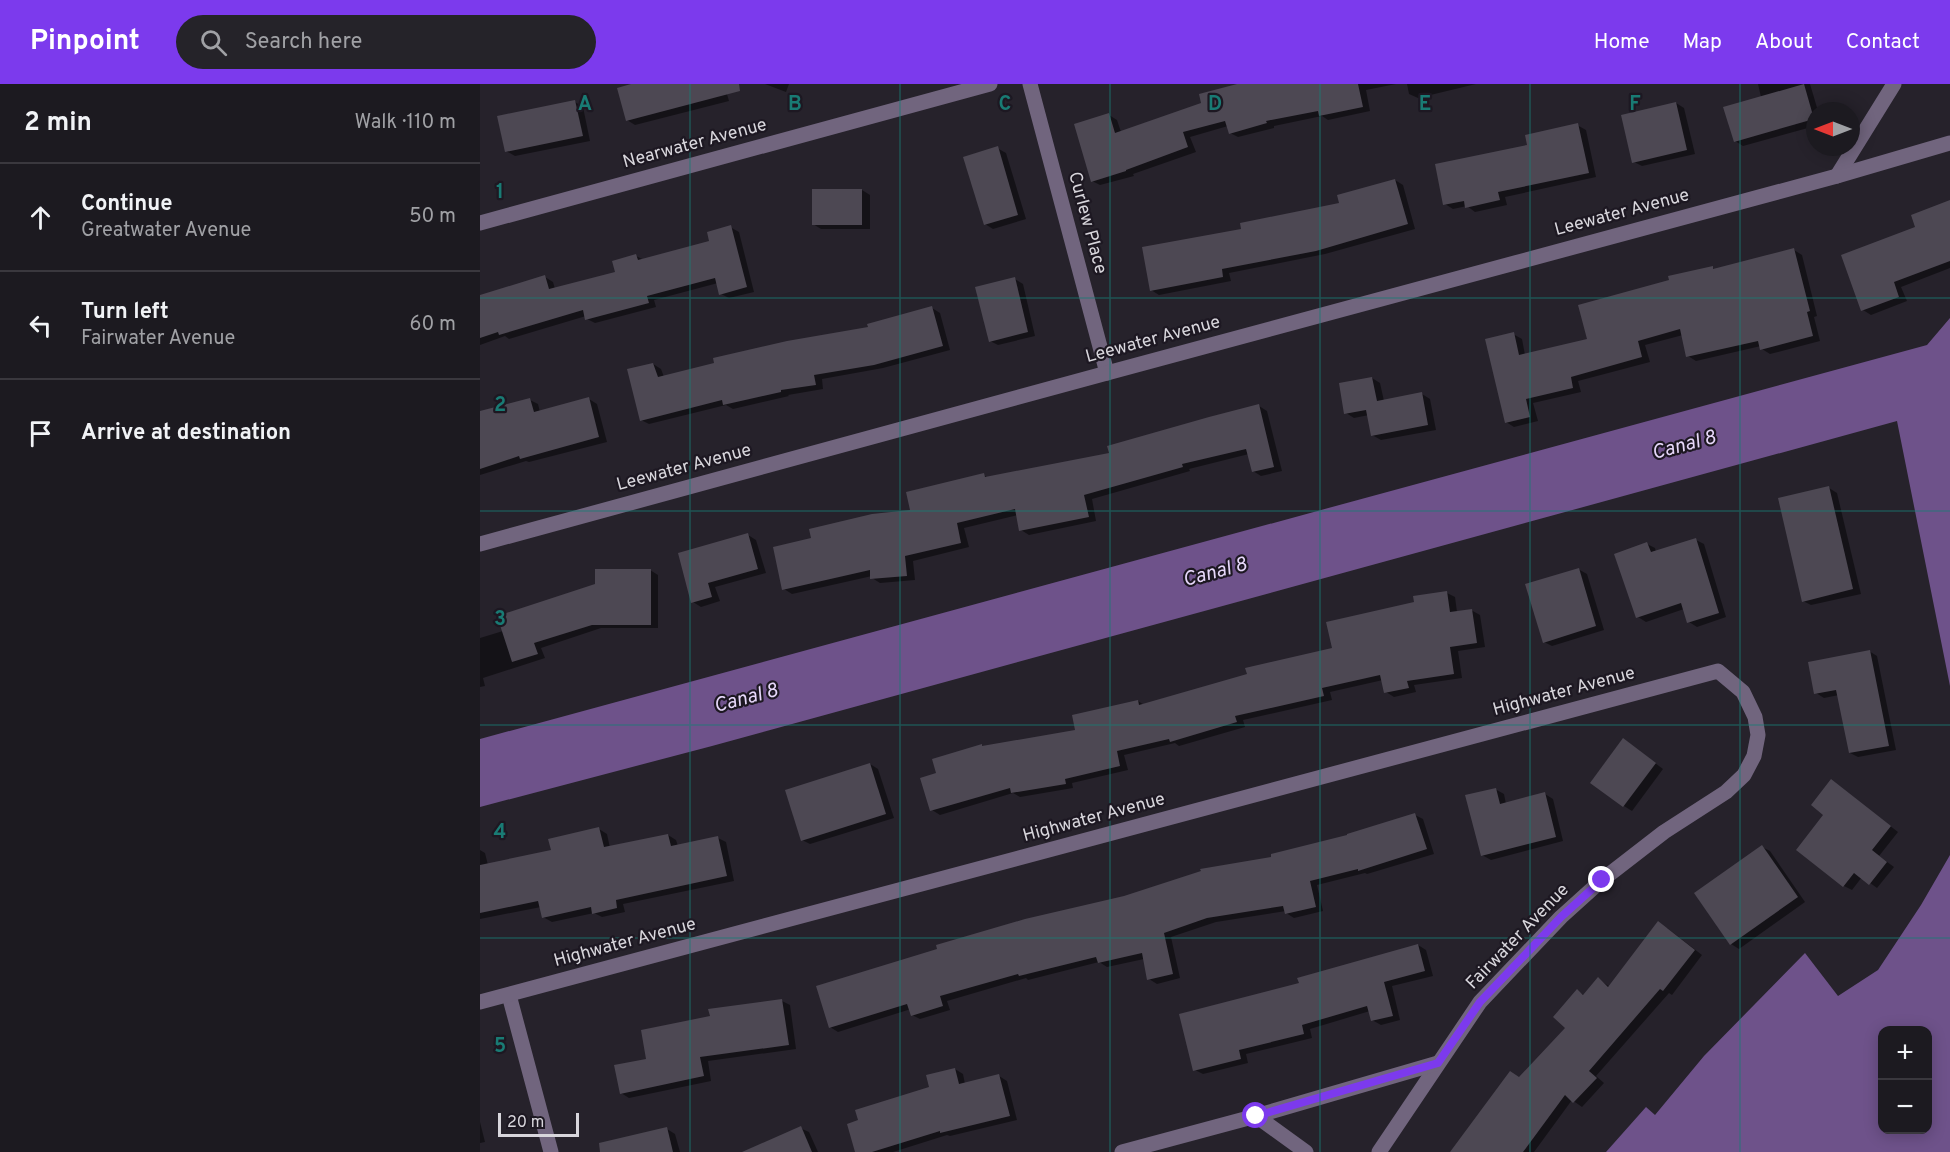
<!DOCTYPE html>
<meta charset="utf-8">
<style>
:root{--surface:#1c1a20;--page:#252329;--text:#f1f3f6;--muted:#a0a1a5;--line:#3a383e;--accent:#7c3aed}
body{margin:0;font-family:Overpass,sans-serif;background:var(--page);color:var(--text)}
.controls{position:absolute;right:18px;bottom:18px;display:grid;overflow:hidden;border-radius:12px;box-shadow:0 3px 15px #0003}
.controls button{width:54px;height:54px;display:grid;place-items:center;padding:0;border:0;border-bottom:2px solid var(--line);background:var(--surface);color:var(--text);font:30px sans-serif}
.compass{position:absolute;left:1326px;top:18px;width:54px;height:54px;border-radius:50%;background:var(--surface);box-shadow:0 3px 15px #0003;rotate:270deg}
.scale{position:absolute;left:18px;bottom:15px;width:81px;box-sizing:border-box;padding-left:6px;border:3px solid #d8d6dc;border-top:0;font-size:16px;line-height:21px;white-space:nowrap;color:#d8d6dc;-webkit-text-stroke:4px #1d1822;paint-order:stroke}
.stop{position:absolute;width:18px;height:18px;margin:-14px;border:4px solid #7c3aed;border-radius:50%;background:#fff}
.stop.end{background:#7c3aed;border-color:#fff;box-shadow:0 2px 6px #0008}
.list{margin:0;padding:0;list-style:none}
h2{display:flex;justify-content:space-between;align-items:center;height:78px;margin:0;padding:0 24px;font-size:26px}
h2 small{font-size:20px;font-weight:400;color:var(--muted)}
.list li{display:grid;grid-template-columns:39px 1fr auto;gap:18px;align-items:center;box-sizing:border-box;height:108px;padding:0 24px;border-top:2px solid var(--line)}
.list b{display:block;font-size:22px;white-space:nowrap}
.list p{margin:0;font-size:20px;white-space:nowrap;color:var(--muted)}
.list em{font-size:20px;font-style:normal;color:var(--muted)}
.icon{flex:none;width:33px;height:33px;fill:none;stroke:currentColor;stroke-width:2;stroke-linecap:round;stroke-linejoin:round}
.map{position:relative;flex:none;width:1470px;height:1068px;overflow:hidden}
header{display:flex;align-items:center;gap:36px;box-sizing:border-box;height:84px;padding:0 30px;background:var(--accent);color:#fff}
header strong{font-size:28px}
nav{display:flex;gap:33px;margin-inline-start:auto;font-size:21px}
.search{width:420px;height:54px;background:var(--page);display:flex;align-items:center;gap:15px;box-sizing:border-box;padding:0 21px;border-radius:33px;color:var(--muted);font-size:22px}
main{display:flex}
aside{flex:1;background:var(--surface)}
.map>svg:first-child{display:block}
.water{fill:#6e528a;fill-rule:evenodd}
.shadow{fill:#0007}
.building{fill:#4d4853}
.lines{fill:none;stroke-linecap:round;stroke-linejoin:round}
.minor{stroke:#71657e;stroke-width:15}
.route{stroke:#7c3aed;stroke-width:8}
.grid{fill:none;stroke:#197b74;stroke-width:1.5;stroke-opacity:0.55}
.labels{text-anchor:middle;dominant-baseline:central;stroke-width:4.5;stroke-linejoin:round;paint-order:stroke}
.street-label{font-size:18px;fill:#d8d6dc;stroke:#1d1822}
.water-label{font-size:20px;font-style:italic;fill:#e7d8fa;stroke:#1d1822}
.grid-label{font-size:20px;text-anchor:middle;font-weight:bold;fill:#197b74;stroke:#1d1822;stroke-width:4.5;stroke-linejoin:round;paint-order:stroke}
</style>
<header>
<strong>Pinpoint</strong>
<div class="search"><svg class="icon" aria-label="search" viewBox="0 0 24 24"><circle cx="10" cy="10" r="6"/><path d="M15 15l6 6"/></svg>Search here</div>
<nav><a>Home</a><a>Map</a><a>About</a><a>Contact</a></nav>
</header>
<main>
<aside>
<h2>2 min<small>Walk · 110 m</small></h2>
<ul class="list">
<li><svg class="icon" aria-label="ahead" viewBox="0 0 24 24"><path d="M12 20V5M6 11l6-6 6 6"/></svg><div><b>Continue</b><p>Greatwater Avenue</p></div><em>50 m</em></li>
<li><svg class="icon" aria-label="left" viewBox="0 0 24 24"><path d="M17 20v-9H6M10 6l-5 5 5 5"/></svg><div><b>Turn left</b><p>Fairwater Avenue</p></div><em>60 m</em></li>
<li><svg class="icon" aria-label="arrive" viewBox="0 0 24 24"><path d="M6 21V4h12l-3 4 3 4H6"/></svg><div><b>Arrive at destination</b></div></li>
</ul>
</aside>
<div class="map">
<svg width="1470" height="1068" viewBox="0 0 1470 1068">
<rect width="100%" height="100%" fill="#26222b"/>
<g class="water">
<path d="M1470,234V602L1417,337L232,662L0,723V655L1447,261Z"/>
<path d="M1470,771V1068H1126L1166,1023L1175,1031L1224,972L1325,869L1358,912L1398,886L1441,821ZM1448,946V1046H1402V946Z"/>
</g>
<g class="shadow">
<path d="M157,0H244L249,17L155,41L147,36Z"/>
<path d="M285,0H309L306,8Z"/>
<path d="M763,0H916L886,6L890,27L848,36L842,32L794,42V44L758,53L750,49L748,42L710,53L716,68L653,90L654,92L620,101L612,97L629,31L637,36L641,48L723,20Z"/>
<path d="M927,0H996L938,14L929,10Z"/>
<path d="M1278,0H1330L1338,27H1335V42L1263,62L1255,57L1281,13Z"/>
<path d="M95,18L103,23L110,57L35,72L26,67Z"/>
<path d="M1196,19L1204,24L1215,70L1162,82L1154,78Z"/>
<path d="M1097,41L1106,46L1116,93L1025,113L1027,121L995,128L987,122L973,125L965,120L1049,62Z"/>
<path d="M517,64L526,69L546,135L513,145L505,140Z"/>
<path d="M915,96L923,101L935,145L845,170L749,189L751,197L679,211L671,206L763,146L861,120Z"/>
<path d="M382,106L390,111V145H341L333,140Z"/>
<path d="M1470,118V184L1421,203L1427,217L1391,231L1383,226L1437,144Z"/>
<path d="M250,143L259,148L274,208L249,214L241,210L238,199L174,216L176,223L115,239L107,235L106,232L29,255L25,252L0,261V212L65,193L73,198L75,205L137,189L156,172L164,176L231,158Z"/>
<path d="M1314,166L1322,171L1337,232L1334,233L1340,257L1290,270L1282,265L1281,262L1216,277L1208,272L1203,251L1165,261L1170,278L1098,297L1101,308L1053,319L1058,337L1034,343L1026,338L1033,250L1042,255L1045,271L1109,257L1232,184L1236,186Z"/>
<path d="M535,195L543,200L555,252L518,261L510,257Z"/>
<path d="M452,224L460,229L470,266L403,284L342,295L343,305L308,311L309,312L253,325L246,321L169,340L161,336L173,280L181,285L184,293L389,244Z"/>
<path d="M892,294L900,299L904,317L942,310L950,315L956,346L901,356L892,351L889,331L874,334L866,329Z"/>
<path d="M109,315L117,320L127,358L49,378L46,377L0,391V329L50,316L58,320L60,328Z"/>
<path d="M779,322L787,327L802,387L781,392L773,387L769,370L709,385L710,387L612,415L616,437L549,451L541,446L538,431L484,444L489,463L433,477L435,496L400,499L392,494V492L312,510L304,505L432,428L503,391L509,394L631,370Z"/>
<path d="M1349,404L1357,409L1381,510L1331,521L1323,517Z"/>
<path d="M268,451L276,456L286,489L235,503L240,517L221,523L213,518L200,470Z"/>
<path d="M1216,456L1224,460L1246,533L1217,543L1209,538L1204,525L1166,538L1158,533L1167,460L1175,464L1176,468Z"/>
<path d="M1098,485L1107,490L1124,546L1072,562L1064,558Z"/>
<path d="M170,486L178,491V544H121L61,564L65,574L3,594L5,602L0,603V554L23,547Z"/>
<path d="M967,509L975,513L977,528L991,526L1000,531L1005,563L978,567L982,594L934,601L936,608L914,613L906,608L903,596L850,608L852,616L763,636L765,643L699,662L695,659L644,671L648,686L592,699L593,704L540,713L533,709L460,731L452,726L458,690L504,663L597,647L658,617L664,621L854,566L936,519Z"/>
<path d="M1389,567L1397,572L1416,666L1378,673L1370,669L1359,611L1344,614L1336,609Z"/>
<path d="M1151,661L1183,685L1152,727L1144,722Z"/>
<path d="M390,680L398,685L414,734L330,760L322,756Z"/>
<path d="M1352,697L1418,748L1399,772L1414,783L1397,804L1382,793L1372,806L1364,802L1345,731Z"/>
<path d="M1015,705L1024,710L1026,720L1065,710L1073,715L1083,757L1011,776L1002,771Z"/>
<path d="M935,731L943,735L954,770L887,790L885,789L837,801L843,827L814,834L806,829V827L736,838L691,853L700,894L677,900L669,895L664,875L627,883L619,878L548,896L546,894L467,917L470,926L440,935L432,931L431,925L358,948L350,943L645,813L793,774L869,753Z"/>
<path d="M119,745L127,750L130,764L188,751L196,756L198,762L238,754L246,758L254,797L143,820L145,828L122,833L114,829L72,838L63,833L61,823L0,835V766L5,769L8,781L72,767Z"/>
<path d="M1282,763L1290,767L1325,818L1259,865L1251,860Z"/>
<path d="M1187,844L1222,871L1192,911L1189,909L1116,992L1124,999L1102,1023L1092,1016L1054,1068H971L1087,944L1097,907L1104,911L1118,895L1130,903Z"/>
<path d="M938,861L946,866L953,892L912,902L920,936L901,941L892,936L890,927L830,945L832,954L766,970L768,979L723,990L715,986L820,900Z"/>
<path d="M302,917L310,921L316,965L228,977L231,997L149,1014L141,1009L168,976Z"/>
<path d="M475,985L483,990L485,1000L519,992L527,997L537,1036L470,1052L467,1051L413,1068H377Z"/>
<path d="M0,1038L5,1058L0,1059Z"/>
<path d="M320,1044L329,1048L338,1068H272Z"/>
<path d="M187,1045L195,1050L200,1068H130Z"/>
</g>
<g class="building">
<path d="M151,0H259L260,7L146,37L137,4Z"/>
<path d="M757,0H878L883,23L839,32L838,27L786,37L787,39L749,50L745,37L703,48L708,63L646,86V87L611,98L594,40L629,29L635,49L721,19L719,10Z"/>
<path d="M1324,0L1334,35L1254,58L1243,23Z"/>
<path d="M95,16L103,52L25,68L17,32Z"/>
<path d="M1196,18L1207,66L1152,79L1141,31Z"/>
<path d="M1098,39L1109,89L1018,108L1020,116L985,124L984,117L963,121L955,80L1047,61L1045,51Z"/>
<path d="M518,62L538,131L504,141L483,73Z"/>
<path d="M915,95L928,140L836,167L742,185L743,193L670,207L662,163L761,145L760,139L859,119L857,111Z"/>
<rect x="332" y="105" width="50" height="36"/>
<path d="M1470,116V177L1414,198L1419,213L1381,227L1361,171L1435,143L1431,131Z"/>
<path d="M251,141L267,203L239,211L235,194L167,212L169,219L105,236L103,226L19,251L18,248L0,254V211L65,191L69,205L135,188L132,177L156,170L158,176L229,157L227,148Z"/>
<path d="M1314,164L1330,227L1327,228L1333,252L1280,266L1278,257L1206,273L1200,245L1158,257L1162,273L1091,293L1093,304L1046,315L1050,333L1025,339L1005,255L1034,248L1039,271L1107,255L1098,221L1189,196L1188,192L1233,182V185Z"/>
<path d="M535,193L548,248L509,258L495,203Z"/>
<path d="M452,222L463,262L394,281L334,291L336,301L301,306V308L243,321L242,316L160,337L147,285L173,279L178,293L234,279L233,274L307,257L388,243L387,240Z"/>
<path d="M892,293L897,317L942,308L948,341L891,352L886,326L864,330L859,299Z"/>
<path d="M109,313L119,353L40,375L39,372L0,385V327L50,314L54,328Z"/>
<path d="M779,320L794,383L772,388L766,365L702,380L703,383L604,411L609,433L539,447L535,425L477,439L481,459L425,472L427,492L390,495V486L302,506L293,463L331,454L329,445L392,430L430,426L426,408L504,389L505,393L629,369L627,362L729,333Z"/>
<path d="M1349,402L1373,505L1322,518L1298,414Z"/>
<path d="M268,449L278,485L228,499L232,513L211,519L198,469Z"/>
<path d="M1216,454L1239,529L1207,539L1201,519L1156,534L1134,470L1167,458L1171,468Z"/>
<path d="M1099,484L1116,542L1063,559L1045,500Z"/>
<path d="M115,485H171V541H112L54,559L58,570L32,578L17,532L115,500Z"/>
<path d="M967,507L970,528L992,525L997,559L970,563L974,590L927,597L929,604L904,609L900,591L842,604L844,612L755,632L757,638L690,658L689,655L637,667L640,682L585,695L586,700L531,709L530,704L450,727L440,694L456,689L452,675L502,660V662L595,646L592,631L658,616L659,621L767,590L765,584L852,564L846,538L934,518L933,512Z"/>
<path d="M1390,566L1409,662L1369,669L1356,606L1334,610L1328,578Z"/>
<path d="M1143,654L1176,679L1143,723L1110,699Z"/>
<path d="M390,679L406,730L321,757L305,706Z"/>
<path d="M1351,695L1411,742L1392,766L1407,778L1389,801L1374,789L1363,803L1316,766L1343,731L1331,721Z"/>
<path d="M1016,704L1020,720L1065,708L1076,753L1001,772L985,711Z"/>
<path d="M935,729L947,765L878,787V785L830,797L836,823L805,830L803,822L727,834L684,849L693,890L667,896L662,869L618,879L616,873L539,892L538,890L460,912L463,922L431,932L427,920L349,944L336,902L457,865L456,861L545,835L644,812L721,787L720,785L791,773V770L867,751V750Z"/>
<path d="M119,743L124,763L188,750L191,762L238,752L247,792L136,816L137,824L112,830L111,823L62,834L58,817L0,829V781L71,766L68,755Z"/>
<path d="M1282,761L1318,813L1250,861L1214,809Z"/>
<path d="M1178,837L1215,866L1183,907L1180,905L1109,987L1117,994L1093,1019L1085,1011L1043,1068H970L1030,987L1039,993L1085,944L1073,933L1097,905L1103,911L1118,893L1128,903Z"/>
<path d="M938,860L945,887L904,898L913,932L891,937L887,922L822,941L824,950L759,966L761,975L713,987L699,930L819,899L817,894Z"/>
<path d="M302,915L309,961L220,973L224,992L140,1010L134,981L166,975L161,946L230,932L228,925Z"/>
<path d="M475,984L479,1000L519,990L530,1032L460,1049V1047L392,1068H375L367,1040L378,1036L375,1026L449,1003L446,991Z"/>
<path d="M321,1042L332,1068H262Z"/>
<path d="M187,1043L193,1068H120L119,1059Z"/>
</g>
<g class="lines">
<g class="minor">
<path d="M550,0L627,289"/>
<path d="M1357,92L1414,0"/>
<path d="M0,139L510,0"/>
<path d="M0,460L627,289L1357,92L1470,59"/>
<path d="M29,911L71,1068"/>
<path d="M0,918L1238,587L1263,608L1275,633L1278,651L1274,672L1264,691L1246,708L1184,748L1122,796L1081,833L1000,918L899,1068"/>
<path d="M776,1032L826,1068"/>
<path d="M642,1068L776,1032L958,979"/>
</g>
</g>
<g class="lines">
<path class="route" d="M776,1032L958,979L1000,918L1081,833L1122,796"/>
</g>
<path class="grid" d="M210,0V1068M420,0V1068M630,0V1068M840,0V1068M1050,0V1068M1260,0V1068M0,214H1470M0,427H1470M0,641H1470M0,854H1470"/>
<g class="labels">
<g class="street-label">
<text transform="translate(215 60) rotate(-15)">Nearwater Avenue</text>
<text transform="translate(1142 129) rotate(-15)">Leewater Avenue</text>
<text transform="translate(607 139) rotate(75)">Curlew Place</text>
<text transform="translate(673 256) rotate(-15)">Leewater Avenue</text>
<text transform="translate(204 384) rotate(-15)">Leewater Avenue</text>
<text transform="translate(1084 608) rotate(-15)">Highwater Avenue</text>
<text transform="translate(614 734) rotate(-15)">Highwater Avenue</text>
<text transform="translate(1038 853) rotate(-46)">Fairwater Avenue</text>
<text transform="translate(145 859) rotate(-15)">Highwater Avenue</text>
</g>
<g class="water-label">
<text transform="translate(1204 362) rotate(-15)">Canal 8</text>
<text transform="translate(735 489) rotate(-15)">Canal 8</text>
<text transform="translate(266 615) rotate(-15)">Canal 8</text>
</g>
</g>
<g class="grid-label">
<text x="105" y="26">A</text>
<text x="315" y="26">B</text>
<text x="525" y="26">C</text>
<text x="735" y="26">D</text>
<text x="945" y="26">E</text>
<text x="1155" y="26">F</text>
<text x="20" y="114">1</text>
<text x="20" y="327">2</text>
<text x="20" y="541">3</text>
<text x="20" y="754">4</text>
<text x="20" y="968">5</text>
</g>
</svg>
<div class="controls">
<button>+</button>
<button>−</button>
</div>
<svg class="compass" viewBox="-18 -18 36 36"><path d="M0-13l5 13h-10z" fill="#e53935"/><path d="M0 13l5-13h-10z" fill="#a0a1a5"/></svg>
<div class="scale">20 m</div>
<div class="stop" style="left:776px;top:1032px"></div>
<div class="stop end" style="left:1122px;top:796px"></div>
</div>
</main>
